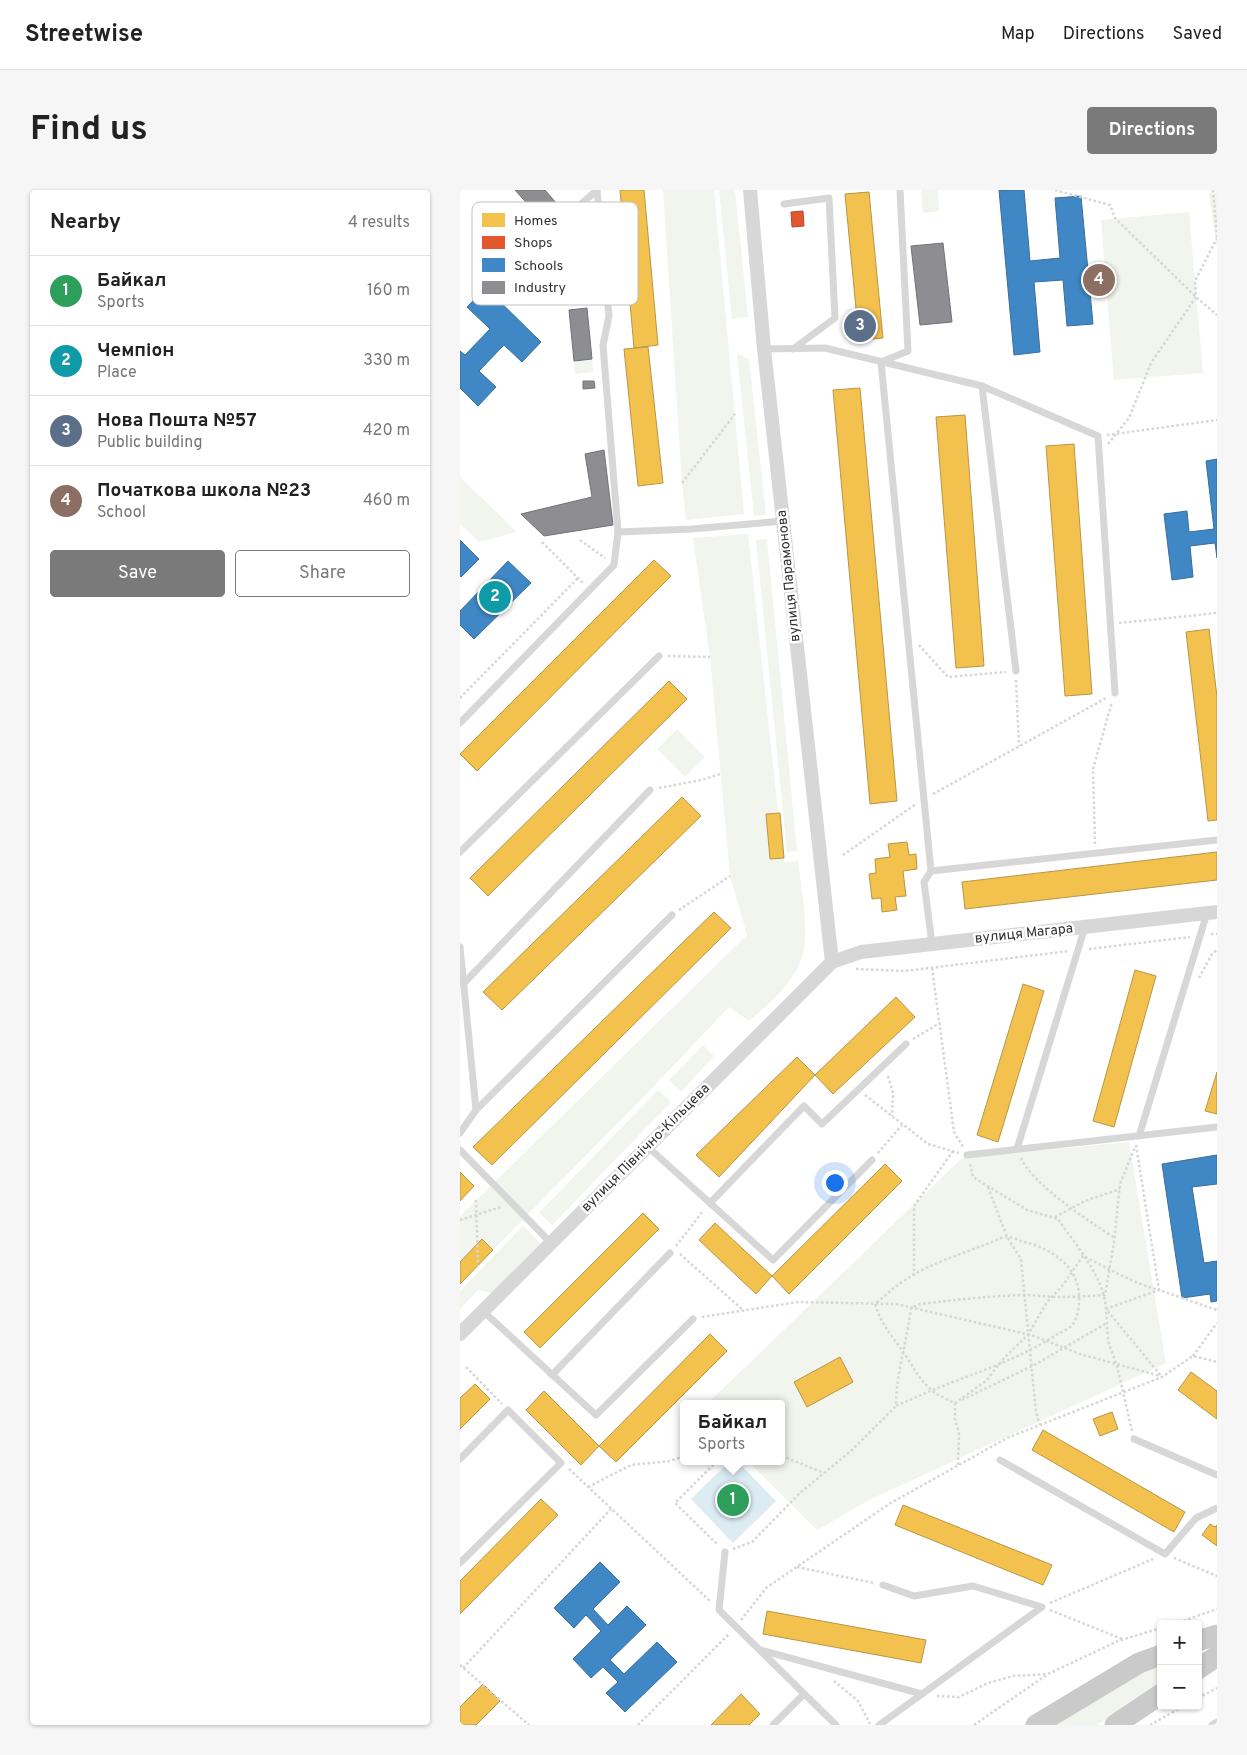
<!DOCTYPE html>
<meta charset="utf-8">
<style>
:root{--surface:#fff;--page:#f6f6f6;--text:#222;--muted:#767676;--line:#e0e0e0;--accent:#7a7a7a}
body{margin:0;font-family:Overpass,sans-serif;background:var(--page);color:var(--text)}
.controls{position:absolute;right:15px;bottom:15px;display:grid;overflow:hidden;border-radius:5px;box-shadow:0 1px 4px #0004}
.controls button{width:45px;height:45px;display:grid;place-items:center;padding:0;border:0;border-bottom:1px solid var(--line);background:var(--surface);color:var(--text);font:25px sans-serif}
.you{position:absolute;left:374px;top:992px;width:18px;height:18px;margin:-12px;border:4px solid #fff;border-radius:50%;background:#1a73e8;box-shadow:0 0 0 8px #1a73e833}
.badge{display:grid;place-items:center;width:32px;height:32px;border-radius:50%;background:var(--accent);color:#fff;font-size:16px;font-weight:700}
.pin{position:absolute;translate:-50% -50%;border:2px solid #fff;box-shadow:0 1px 5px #0006}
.popup{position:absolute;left:220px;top:1210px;width:105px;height:65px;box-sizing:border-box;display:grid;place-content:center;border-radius:5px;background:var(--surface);filter:drop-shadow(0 1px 4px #0005);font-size:16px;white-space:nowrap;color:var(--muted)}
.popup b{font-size:19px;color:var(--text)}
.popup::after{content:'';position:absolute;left:50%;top:100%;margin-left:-10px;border:10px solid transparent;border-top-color:var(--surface)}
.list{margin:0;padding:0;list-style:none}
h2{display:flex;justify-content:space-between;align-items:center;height:65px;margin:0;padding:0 20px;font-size:21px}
h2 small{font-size:16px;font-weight:400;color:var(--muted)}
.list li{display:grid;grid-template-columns:32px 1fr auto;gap:15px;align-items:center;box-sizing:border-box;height:70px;padding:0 20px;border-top:1px solid var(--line)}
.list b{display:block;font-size:19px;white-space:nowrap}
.list p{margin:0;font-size:16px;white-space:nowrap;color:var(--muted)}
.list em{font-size:16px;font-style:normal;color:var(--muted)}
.actions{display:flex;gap:10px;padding:15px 20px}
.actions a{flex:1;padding:11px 0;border:1px solid var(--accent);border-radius:5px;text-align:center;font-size:18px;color:var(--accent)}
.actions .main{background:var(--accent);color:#fff}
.map{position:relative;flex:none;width:757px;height:1535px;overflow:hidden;border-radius:5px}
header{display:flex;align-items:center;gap:30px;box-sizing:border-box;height:70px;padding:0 25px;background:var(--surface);border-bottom:1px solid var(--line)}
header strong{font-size:24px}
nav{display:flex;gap:28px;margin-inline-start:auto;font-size:18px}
.intro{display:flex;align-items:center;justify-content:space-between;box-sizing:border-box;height:120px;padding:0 30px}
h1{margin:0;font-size:35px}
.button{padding:12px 22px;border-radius:5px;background:var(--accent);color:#fff;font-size:18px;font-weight:700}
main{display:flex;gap:30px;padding:0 30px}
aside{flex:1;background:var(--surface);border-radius:5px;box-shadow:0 1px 4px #0004}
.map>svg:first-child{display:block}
.green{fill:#f1f5ed}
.water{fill:#ddebf3}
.homes{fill:#f2c14e;stroke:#b99646}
.shops{fill:#e4572e;stroke:#af4c30}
.schools{fill:#3f88c5;stroke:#3b6e99}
.industry{fill:#8d8d92;stroke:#727276}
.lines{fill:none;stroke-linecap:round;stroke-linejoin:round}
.path{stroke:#d6d6d6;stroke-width:2.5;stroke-dasharray:2.5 2.5;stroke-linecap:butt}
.service{stroke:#d7d7d7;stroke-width:7}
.minor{stroke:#d7d7d7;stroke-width:14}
.primary{stroke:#cacaca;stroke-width:21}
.labels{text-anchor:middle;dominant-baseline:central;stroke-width:5;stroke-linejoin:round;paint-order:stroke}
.street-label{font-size:14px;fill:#333;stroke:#fff}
.key{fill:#fff;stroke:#c2c2c2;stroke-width:1}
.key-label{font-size:14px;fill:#333}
</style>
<header>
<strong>Streetwise</strong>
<nav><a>Map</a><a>Directions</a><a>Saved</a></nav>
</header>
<div class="intro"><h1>Find us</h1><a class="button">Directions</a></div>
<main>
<aside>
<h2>Nearby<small>4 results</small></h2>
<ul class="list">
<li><span class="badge" style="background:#2e9e5b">1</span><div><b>Байкал</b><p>Sports</p></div><em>160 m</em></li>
<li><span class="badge" style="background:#0f9aa8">2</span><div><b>Чемпіон</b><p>Place</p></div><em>330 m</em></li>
<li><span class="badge" style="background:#5c6f8a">3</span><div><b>Нова Пошта №57</b><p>Public building</p></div><em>420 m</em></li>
<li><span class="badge" style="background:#8d6e63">4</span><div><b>Початкова школа №23</b><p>School</p></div><em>460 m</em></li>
</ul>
<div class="actions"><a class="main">Save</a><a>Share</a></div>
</aside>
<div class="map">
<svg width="757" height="1535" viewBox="0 0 757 1535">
<rect width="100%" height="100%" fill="#fff"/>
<g class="green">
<path d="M203,0H254L284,324L226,330L222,293Z"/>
<path d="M259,0H275L288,127L272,129Z"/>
<path d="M461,0H478L479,21L463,23Z"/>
<path d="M757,3V59L749,4Z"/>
<path d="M729,22L743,183L654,190L641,30Z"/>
<path d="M277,164L289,169L306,325L294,326Z"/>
<path d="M132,169L133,182L115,184L114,171Z"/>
<path d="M0,287L57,342L19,352L0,334Z"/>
<path d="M288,344L318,622L306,624L310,669L324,668V672L338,671C341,697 350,742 342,767C334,793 309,814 289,831L269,817L196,894L33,1060L22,1050L0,1072V1026L287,745L270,686L250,467L233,348Z"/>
<path d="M307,349L337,661L327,662L296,350Z"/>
<path d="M217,539L245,567L225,587L197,559Z"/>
<path d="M243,855L254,866L221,902L209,890Z"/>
<path d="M198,900L211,912L92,1035L79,1023Z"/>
<path d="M669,952L706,1173L411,1309L357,1340L288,1271H322V1214H247L502,968Z"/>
<path d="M63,1036L80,1053L32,1103L18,1100L0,1119V1101Z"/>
<path d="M701,1474V1493L637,1535H595L681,1482Z"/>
</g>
<path class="water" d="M270,1271H277L316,1311L273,1353L231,1309Z"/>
<g class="homes">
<path d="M160,0H184L198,155L174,158Z"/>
<path d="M409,2L423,148L399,150L385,4Z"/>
<path d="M188,157L203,293L178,296L164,159Z"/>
<path d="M400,198L437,611L410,614L373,200Z"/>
<path d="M505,225L524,476L496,478L476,227Z"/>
<path d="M614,254L632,504L605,506L586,256Z"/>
<path d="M194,370L211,386L17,581L0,564Z"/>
<path d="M749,439L757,507V630L748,631L726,442Z"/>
<path d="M209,491L227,509L28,706L10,688Z"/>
<path d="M222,607L241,626L42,820L23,802Z"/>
<path d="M320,623L324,668L310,669L306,624Z"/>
<path d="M447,652L449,665L456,664L457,679L443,681L446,706L435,707L437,720L422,722L421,708L412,709L409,684L416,683L415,669L430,667L428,654Z"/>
<path d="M757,662V690L505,719L502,692Z"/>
<path d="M254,722L271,738L32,975L13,957Z"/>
<path d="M675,780L696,786L654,937L633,931Z"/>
<path d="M563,794L584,801L538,952L517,945Z"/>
<path d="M436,807L455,827L373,904L355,885Z"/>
<path d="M337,867L355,885L259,987L236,965Z"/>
<path d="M757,882V924L745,921Z"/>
<path d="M425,974L442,991L329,1104L312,1086Z"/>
<path d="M0,982L14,996L0,1011Z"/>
<path d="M183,1023L199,1039L80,1158L64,1142Z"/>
<path d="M255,1033L312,1086L296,1104L239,1050Z"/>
<path d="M22,1049L33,1060L0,1094V1072Z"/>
<path d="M250,1144L267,1161L156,1272L139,1256Z"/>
<path d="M380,1167L393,1192L347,1217L334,1192Z"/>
<path d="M731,1182L757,1201V1229L718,1200Z"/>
<path d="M15,1194L30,1209L0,1239V1208Z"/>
<path d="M84,1201L139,1256L121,1275L66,1220Z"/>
<path d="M652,1222L658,1239L640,1246L633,1229Z"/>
<path d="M583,1240L725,1322L714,1342L572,1260Z"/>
<path d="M81,1309L98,1325L0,1424V1391Z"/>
<path d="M443,1315L592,1375L583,1395L435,1335Z"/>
<path d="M750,1334L755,1337L757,1335V1356L742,1345Z"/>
<path d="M307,1421L466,1450L461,1473L303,1444Z"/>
<path d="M23,1494L40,1511L16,1535H0V1517Z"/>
<path d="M281,1504L300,1524L289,1535H251Z"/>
</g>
<path class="shops" d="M343,21L344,36L332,37L331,22Z"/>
<g class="schools">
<path d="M539,0H564L570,71L600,68L595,8L621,6L633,134L607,136L603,90L574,92L580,162L554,165Z"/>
<path d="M26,98L81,152L62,172L44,155L19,181L36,197L18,216L0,198V161L5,165L30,139L7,117Z"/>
<path d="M757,269V368L755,353L730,356L733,387L712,390L704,324L727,321L729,342L754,339L746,271Z"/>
<path d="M0,350L19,369L1,387L0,386Z"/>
<path d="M48,371L71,393L14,449L0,435V421Z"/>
<path d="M757,965V994L732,997L744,1073L757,1071V1111L751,1112L750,1104L722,1108L702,974Z"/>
<path d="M140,1372L160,1392L133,1419L148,1435L167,1416L186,1435L150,1470L164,1484L197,1452L217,1472L165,1522L146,1503L158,1492L143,1477L131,1488L113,1469L141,1441L126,1425L114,1438L94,1418Z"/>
</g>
<g class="industry">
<path d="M55,0H85L103,21L86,35Z"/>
<path d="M483,53L492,132L460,135L451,56Z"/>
<path d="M127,118L132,169L114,171L109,120Z"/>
<path d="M123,191H134L135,198L123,199Z"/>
<path d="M144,260L153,335L84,346L61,324L132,307L125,264Z"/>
</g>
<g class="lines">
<g class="path">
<path d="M595,0L650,15L655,28L736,107L757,125"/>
<path d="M753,0L757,47"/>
<path d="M647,245L757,230"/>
<path d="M648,254L669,228L691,173L736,107L735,91L757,48"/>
<path d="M222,293L275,224"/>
<path d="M120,350L145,368"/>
<path d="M82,352L123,393"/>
<path d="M659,433L757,423"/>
<path d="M459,455L488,487L546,482"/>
<path d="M208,466L250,467"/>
<path d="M556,490L559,556"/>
<path d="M0,508L118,388"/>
<path d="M199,598L241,590L260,584"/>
<path d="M473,604L648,507"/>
<path d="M635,654L633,579L652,512"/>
<path d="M383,665L456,614"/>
<path d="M219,720L270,686"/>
<path d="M751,744H757"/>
<path d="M629,759L730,747"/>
<path d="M472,778L494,942L503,957"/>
<path d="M396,779L445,781L609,761"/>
<path d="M739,788L752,764L757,760"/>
<path d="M453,849L480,833"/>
<path d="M428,886L433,903L432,926"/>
<path d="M405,905L468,954L499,963"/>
<path d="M676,955L699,1100L757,1120"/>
<path d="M418,963L442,935"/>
<path d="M561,968C574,996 629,1031 655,1048"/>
<path d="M510,974L513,987L567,1020L598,1029C616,1056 644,1086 646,1119L702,1187"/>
<path d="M528,997L547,1047L561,1069L576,1222L580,1235"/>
<path d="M16,1010L18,1076"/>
<path d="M595,1027L625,1011L660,999"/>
<path d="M0,1030L41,1017"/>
<path d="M216,1056L243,1021"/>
<path d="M220,1064L284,1121"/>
<path d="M454,1086V1016L493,961"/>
<path d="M242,1127L338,1112L436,1114L571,1145L620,1164L700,1186"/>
<path d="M733,1166L757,1133"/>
<path d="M6,1177L42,1214"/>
<path d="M502,1210L576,1174L647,1133"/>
<path d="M495,1213V1230L499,1243L498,1275"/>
<path d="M672,1241L657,1176L648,1151L646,1119L699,1100C672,1093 648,1078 623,1066L603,1095L587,1112L568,1145L543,1169L526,1191L495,1213C489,1210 481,1207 475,1203C461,1192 455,1180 446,1166C434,1148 421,1135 415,1114C425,1106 434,1097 445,1090C467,1075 496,1066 521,1056C529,1054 538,1048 546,1047C551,1047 557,1049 561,1051C593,1059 622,1077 619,1114C619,1120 616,1131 612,1135C609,1139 601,1142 596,1145C556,1171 511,1184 468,1202L436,1216C436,1183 447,1151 451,1118L460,1114C495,1110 529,1106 564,1105C576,1105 587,1107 599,1107C614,1107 630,1106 645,1105L654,1053L660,994L675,957"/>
<path d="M322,1266L364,1283"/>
<path d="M257,1271L215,1313L258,1355"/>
<path d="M109,1279L251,1412"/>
<path d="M128,1297L171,1275L210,1271L224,1266"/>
<path d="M273,1359L292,1352L340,1303L392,1260L436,1216"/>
<path d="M714,1368L757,1386"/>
<path d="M337,1377L414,1393"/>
<path d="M590,1413L693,1369"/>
<path d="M590,1420L662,1449"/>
<path d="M281,1430L306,1398L429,1314L547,1248L702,1187L733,1166L757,1172"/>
<path d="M714,1434L757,1419"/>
<path d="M0,1475L69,1535"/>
<path d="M3,1478L151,1319"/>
<path d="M374,1491L398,1511L410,1534"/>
<path d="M477,1506L499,1507L528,1493L553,1486L587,1484"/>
<path d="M738,1508L757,1498"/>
<path d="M178,1535L269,1444"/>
<path d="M514,1535L588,1484L658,1451L701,1438"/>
<path d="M690,1535L724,1516"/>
</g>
<g class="service">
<path d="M137,0L149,126L143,155L158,342"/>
<path d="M440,0L448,161L421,172L471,681L464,692L472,754"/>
<path d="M324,14L369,8L375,128L333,159"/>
<path d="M97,35L137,0"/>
<path d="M304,159L365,158L522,196L638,246L655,503"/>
<path d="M522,196L556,481"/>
<path d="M0,533L154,375L158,342L232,339L323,331"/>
<path d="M0,662L199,466"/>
<path d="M471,681L757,650"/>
<path d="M0,757L16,920L0,943"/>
<path d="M3,794L190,600"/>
<path d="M16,920L212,725"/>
<path d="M679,946L747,723"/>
<path d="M188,957L313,1070L412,970"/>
<path d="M557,959L625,737"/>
<path d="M0,960L91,1053"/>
<path d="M507,965L757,937"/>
<path d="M250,1013L344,916L362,934L446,854"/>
<path d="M23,1121L136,1225L233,1129"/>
<path d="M92,1185L210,1063"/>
<path d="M674,1249L757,1285"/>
<path d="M0,1269L48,1220L101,1273L0,1373"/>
<path d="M540,1270L705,1364L736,1328L757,1318"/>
<path d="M265,1362L259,1420L376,1535"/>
<path d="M301,1460L462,1504L582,1417L513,1396L454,1406L423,1395"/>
<path d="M313,1535L343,1505"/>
<path d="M419,1535L462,1504"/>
<path d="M752,1535L757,1532"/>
</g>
<g class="minor">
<path d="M290,0L304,159L372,772"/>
<path d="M0,1144L372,772L401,762L757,722"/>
</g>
<g class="primary">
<path d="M738,1451L757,1445"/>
<path d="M738,1479L757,1466"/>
<path d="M576,1535L679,1473L701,1465"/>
<path d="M655,1535L701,1504"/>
</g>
</g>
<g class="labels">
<g class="street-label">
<text transform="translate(329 386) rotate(-96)">вулиця Парамонова</text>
<text transform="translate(564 744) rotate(-6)">вулиця Магара</text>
<text transform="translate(186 958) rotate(-45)">вулиця Північно-Кільцева</text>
</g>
</g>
<rect x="12" y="12" width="166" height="103" rx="8" class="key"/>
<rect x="22" y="23" width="23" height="14" fill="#f2c14e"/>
<rect x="22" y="46" width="23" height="13" fill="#e4572e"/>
<rect x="22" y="68" width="23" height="14" fill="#3f88c5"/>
<rect x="22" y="91" width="23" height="13" fill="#8d8d92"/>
<g class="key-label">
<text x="54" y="35">Homes</text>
<text x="54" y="57">Shops</text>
<text x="54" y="80">Schools</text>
<text x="54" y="102">Industry</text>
</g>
</svg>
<div class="controls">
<button>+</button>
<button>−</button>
</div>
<div class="you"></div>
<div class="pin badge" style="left:273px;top:1310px;background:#2e9e5b">1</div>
<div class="popup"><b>Байкал</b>Sports</div>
<div class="pin badge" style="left:35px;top:407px;background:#0f9aa8">2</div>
<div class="pin badge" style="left:400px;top:136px;background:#5c6f8a">3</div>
<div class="pin badge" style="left:639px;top:90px;background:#8d6e63">4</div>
</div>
</main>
